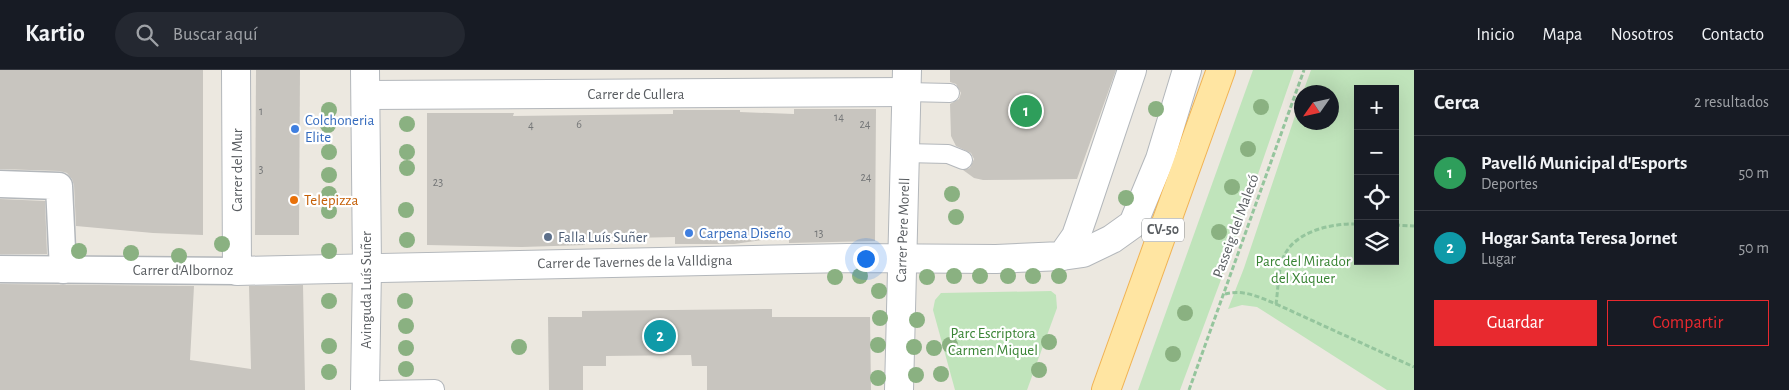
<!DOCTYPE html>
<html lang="es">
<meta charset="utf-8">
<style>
:root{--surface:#171b24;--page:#242831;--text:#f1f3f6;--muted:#9ea1a6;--line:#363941;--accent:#e8292f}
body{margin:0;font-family:"Alegreya Sans",sans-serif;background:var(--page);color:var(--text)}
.controls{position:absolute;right:15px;top:15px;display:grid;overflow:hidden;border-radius:0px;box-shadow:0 5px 20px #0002}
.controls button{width:45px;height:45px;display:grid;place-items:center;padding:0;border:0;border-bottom:1px solid var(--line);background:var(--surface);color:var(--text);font:25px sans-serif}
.compass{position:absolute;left:1294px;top:15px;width:45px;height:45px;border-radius:50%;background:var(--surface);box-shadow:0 5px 20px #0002;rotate:236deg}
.you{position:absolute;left:865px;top:188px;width:18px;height:18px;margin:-12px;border:4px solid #fff;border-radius:50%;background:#1a73e8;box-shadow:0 0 0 8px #1a73e833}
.badge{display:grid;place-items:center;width:32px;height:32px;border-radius:50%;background:var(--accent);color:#fff;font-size:16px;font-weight:700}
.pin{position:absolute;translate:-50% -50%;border:2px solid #fff;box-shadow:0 1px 5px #0006}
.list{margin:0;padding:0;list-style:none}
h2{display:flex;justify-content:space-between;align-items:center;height:65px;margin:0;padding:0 20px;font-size:21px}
h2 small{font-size:16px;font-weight:400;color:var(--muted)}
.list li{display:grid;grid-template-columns:32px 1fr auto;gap:15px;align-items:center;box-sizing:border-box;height:75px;padding:0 20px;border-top:1px solid var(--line)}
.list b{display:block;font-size:19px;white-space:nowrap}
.list p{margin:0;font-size:16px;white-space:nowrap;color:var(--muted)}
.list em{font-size:16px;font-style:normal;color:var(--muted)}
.actions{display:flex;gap:10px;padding:15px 20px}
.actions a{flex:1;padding:11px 0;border:1px solid var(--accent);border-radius:0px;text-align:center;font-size:18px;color:var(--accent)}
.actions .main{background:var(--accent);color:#fff}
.icon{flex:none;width:28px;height:28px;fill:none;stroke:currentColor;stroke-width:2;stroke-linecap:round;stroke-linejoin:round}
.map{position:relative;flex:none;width:1414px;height:320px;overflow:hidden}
header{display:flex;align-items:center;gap:30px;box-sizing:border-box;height:70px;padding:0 25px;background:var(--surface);border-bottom:1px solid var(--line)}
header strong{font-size:24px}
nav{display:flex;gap:28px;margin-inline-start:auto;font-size:18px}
.search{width:350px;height:45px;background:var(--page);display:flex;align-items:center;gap:12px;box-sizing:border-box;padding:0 18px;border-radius:28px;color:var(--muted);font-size:19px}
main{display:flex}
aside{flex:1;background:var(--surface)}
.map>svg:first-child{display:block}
.green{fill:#c0e4bb;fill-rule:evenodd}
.building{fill:#c8c5bf}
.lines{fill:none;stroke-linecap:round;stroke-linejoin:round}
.service-casing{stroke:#b3b7bb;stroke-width:20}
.pedestrian-casing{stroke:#b3b7bb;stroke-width:29}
.minor-casing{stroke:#b3b7bb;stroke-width:30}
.tertiary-casing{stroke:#b3b7bb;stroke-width:30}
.primary-casing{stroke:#f1b354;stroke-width:30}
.path{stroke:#95c59d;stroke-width:3;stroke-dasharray:5 2.5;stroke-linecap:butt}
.service{stroke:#fff;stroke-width:18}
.pedestrian{stroke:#fff;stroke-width:26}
.minor{stroke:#fff;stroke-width:28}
.tertiary{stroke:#fff;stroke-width:28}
.primary{stroke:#ffe5a2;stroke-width:28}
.tree{fill:#8ab181}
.shop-dot{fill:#3f7fe0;stroke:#fff;stroke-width:2}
.food-dot{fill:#e8710a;stroke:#fff;stroke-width:2}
.service-dot{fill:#5c6f8a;stroke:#fff;stroke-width:2}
.labels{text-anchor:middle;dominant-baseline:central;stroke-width:4.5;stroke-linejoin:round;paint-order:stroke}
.number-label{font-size:12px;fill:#757778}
.shield{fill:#fff;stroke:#8b8e90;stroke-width:1}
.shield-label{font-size:14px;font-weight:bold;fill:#595d61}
.street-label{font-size:15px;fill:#595d61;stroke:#fff}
.shop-label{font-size:15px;fill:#366cbe;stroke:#fff;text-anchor:start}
.food-label{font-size:15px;fill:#c56008;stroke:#fff;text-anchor:start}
.service-label{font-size:15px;fill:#4e5e75;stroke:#fff;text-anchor:start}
.park-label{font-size:15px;fill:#398434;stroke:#fff}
</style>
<header>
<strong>Kartio</strong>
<div class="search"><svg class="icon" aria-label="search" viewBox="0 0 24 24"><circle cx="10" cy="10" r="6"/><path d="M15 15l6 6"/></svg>Buscar aquí</div>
<nav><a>Inicio</a><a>Mapa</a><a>Nosotros</a><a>Contacto</a></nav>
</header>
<main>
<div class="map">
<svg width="1414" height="320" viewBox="0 0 1414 320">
<rect width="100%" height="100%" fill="#ece8e0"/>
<g class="green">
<path d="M1253,0H1294L1229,188L1180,320H1138Z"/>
<path d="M1311,0H1414V320H1387L1257,237L1242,235L1228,239L1244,198L1301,28L1302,52H1332V22H1303ZM1358,19H1395V191H1358Z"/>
<path d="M1051,221L1056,225L1057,238L1027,320H955L933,240L935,230L941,223Z"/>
</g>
<g class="building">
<path d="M0,0H203V165L153,163L76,156L74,115L72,109L67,103L60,101L0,99Z"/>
<path d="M256,0H300L299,165H255Z"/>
<path d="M950,0H1116L1077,109L983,110L974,108L963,100L970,98L974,89L971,83L956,76L951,66L950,34L959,29L961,23L956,14L950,12Z"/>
<path d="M794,39H876L875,171L789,173V166L734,174H675V167L585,169V175L522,177L427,175V43H514L513,46L673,44V40H740V42L794,44Z"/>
<path d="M0,129L45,131L47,184H0Z"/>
<path d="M0,214L194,216L190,290L251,299L249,216L303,215L305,320H0Z"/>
<path d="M772,239V247H870L871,320H707V296H692L691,285L606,286V296H583V320H549L548,247H582V241Z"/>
</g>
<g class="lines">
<g class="service-casing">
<g id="service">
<path d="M906,22L950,23"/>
<path d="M905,83L948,84L963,90"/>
<path d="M381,320L435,319"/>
</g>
</g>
<g class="pedestrian-casing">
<g id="pedestrian">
<path d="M0,114L59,116L63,200"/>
<path d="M0,199L237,201"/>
</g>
</g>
<g class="minor-casing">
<g id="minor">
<path d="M236,0L237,201L848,188L996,189L1062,186L1076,166L1084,143L1132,0"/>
<path d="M366,25L906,22"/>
<path d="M365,320L367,197L365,0"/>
<path d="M899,320L907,0"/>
</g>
</g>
<g class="tertiary-casing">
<path id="tertiary" d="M1062,186L1083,183L1112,169L1133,154L1160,89L1187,0"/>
</g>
<g class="primary-casing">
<path id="primary" d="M1106,320L1221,0"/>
</g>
<g class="path">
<path d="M1395,155L1414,156"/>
<path d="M1225,224C1243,219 1259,227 1276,234C1278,221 1278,204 1282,191C1291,162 1330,153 1358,154"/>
<path d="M1276,234L1414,297"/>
<path d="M1189,320L1304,0"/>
</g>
<use href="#service" class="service"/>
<use href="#pedestrian" class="pedestrian"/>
<use href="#minor" class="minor"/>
<use href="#tertiary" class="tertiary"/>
<use href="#primary" class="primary"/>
</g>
<g class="tree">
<circle cx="1261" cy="37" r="8"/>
<circle cx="1156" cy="39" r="8"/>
<circle cx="329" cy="40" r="8"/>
<circle cx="407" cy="54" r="8"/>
<circle cx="328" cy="55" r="8"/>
<circle cx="1248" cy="79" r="8"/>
<circle cx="329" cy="82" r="8"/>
<circle cx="407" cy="82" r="8"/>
<circle cx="407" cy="98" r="8"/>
<circle cx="329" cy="105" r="8"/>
<circle cx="1232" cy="117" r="8"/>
<circle cx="329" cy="124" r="8"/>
<circle cx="952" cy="124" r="8"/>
<circle cx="1126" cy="128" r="8"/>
<circle cx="406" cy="140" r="8"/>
<circle cx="329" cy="141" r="8"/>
<circle cx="956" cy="147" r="8"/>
<circle cx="1219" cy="162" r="8"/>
<circle cx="407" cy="170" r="8"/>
<circle cx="222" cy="174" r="8"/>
<circle cx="79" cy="181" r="8"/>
<circle cx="329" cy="181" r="8"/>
<circle cx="131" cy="183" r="8"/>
<circle cx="179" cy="186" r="8"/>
<circle cx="860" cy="206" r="8"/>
<circle cx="954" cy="206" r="8"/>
<circle cx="980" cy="206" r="8"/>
<circle cx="1008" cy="206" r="8"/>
<circle cx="1033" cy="206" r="8"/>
<circle cx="1059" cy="206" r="8"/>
<circle cx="835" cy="207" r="8"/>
<circle cx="927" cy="207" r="8"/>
<circle cx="879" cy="221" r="8"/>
<circle cx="329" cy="231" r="8"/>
<circle cx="405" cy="231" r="8"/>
<circle cx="1185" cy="243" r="8"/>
<circle cx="880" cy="248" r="8"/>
<circle cx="917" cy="250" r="8"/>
<circle cx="406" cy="256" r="8"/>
<circle cx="1049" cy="272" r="8"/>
<circle cx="878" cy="275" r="8"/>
<circle cx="950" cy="275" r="8"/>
<circle cx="329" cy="276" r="8"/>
<circle cx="519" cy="277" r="8"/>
<circle cx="914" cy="277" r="8"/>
<circle cx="406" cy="278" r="8"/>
<circle cx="934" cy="278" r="8"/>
<circle cx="1173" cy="284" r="8"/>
<circle cx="406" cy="299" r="8"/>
<circle cx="1039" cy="300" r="8"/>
<circle cx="329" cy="302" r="8"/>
<circle cx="941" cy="304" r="8"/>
<circle cx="916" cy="305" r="8"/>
<circle cx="878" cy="308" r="8"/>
</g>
<g class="shop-dot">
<circle cx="295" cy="59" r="5"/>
<circle cx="689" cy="163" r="5"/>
</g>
<circle class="food-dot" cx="294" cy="130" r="5"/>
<circle class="service-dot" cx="548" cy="167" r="5"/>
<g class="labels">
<g class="number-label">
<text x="261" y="41">1</text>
<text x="839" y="47">14</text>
<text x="579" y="54">6</text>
<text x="865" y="54">24</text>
<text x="531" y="55">4</text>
<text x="261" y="99">3</text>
<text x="866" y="107">24</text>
<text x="438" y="112">23</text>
<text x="819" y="163">13</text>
</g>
<rect class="shield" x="1142" y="148.5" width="42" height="23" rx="4"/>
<g class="shield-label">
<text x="1163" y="160">CV-50</text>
</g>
<g class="street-label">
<text x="636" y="24">Carrer de Cullera</text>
<text transform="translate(237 100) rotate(-90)">Carrer del Mur</text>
<text transform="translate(1236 156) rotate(-70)">Passeig del Malecó</text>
<text transform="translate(903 160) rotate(-88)">Carrer Pere Morell</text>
<text transform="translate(635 192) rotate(-1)">Carrer de Tavernes de la Valldigna</text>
<text x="183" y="200">Carrer d'Albornoz</text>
<text transform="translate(366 220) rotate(-90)">Avinguda Luís Suñer</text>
</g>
<g class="shop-label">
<text x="305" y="50">Colchoneria<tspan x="305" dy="17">Elite</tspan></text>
<text x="699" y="163">Carpena Diseño</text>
</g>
<g class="food-label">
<text x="304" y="130">Telepizza</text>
</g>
<g class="service-label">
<text x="558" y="167">Falla Luís Suñer</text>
</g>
<g class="park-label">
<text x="1303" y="191">Parc del Mirador<tspan x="1303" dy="17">del Xúquer</tspan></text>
<text x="993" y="263">Parc Escriptora<tspan x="993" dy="17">Carmen Miquel</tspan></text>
</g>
</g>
</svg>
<div class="controls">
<button>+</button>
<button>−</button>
<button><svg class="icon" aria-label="locate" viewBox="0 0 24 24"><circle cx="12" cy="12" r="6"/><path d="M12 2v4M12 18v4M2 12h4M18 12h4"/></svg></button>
<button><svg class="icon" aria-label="layers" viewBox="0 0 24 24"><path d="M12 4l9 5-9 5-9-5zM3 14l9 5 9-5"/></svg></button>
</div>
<svg class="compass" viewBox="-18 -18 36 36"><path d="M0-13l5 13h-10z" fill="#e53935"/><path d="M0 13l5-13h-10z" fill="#9ea1a6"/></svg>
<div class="you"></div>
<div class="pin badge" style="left:1026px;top:41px;background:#2e9e5b">1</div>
<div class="pin badge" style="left:660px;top:266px;background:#0f9aa8">2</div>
</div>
<aside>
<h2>Cerca<small>2 resultados</small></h2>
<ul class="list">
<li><span class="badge" style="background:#2e9e5b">1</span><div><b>Pavelló Municipal d'Esports</b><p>Deportes</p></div><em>50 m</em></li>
<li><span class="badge" style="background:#0f9aa8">2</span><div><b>Hogar Santa Teresa Jornet</b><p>Lugar</p></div><em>50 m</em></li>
</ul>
<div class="actions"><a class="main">Guardar</a><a>Compartir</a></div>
</aside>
</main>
